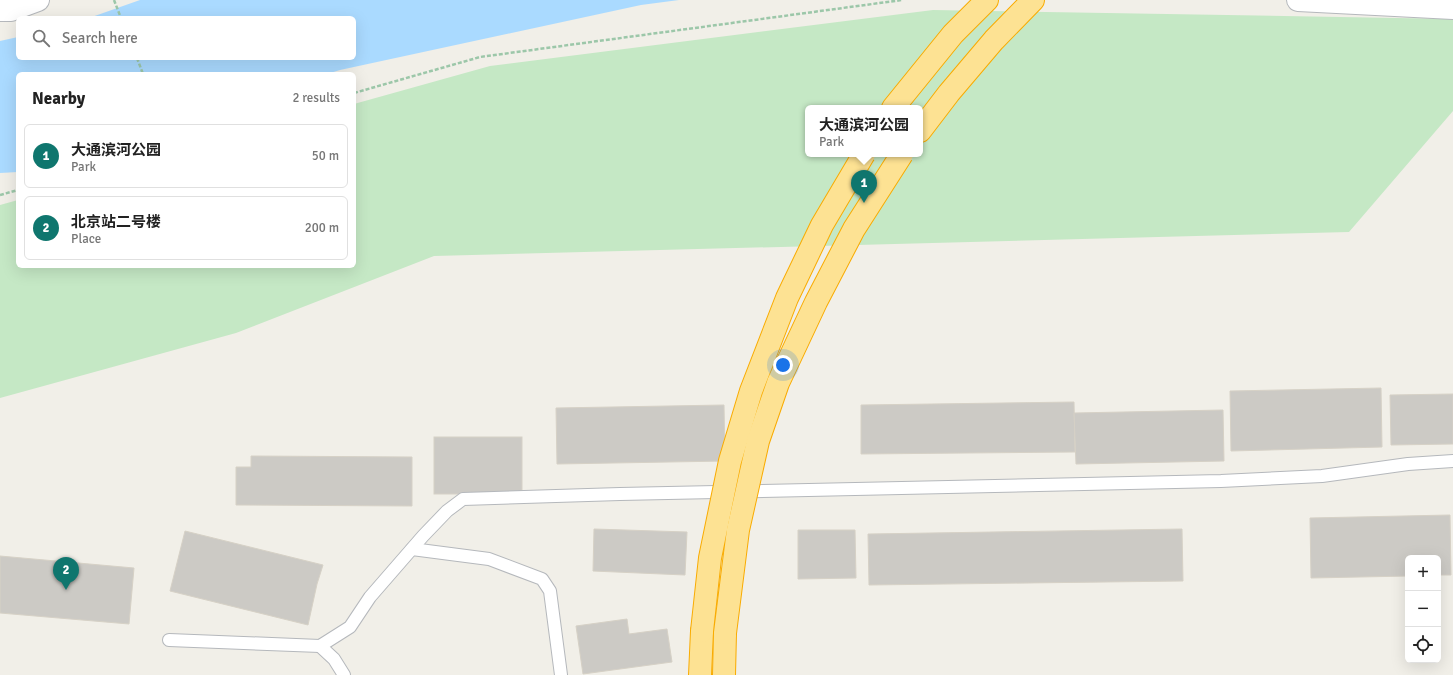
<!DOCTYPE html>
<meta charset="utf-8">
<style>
:root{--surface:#fff;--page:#f2f2f2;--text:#222;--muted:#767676;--line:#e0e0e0;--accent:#0f766e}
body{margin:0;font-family:Signika,"Noto Sans SC",sans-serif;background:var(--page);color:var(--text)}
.controls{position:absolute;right:12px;bottom:12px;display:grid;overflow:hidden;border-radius:6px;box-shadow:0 4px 16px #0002}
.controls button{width:36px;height:36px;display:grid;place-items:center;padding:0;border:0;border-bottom:1px solid var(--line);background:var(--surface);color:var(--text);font:20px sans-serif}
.you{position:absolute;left:783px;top:365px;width:14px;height:14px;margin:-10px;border:3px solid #fff;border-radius:50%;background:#1a73e8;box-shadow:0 0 0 6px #1a73e833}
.badge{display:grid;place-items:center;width:26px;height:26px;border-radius:50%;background:var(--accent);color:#fff;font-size:13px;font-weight:700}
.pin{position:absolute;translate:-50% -33px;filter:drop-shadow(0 1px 2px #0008)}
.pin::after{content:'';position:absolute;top:21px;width:14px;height:12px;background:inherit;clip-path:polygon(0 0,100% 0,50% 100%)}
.popup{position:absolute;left:805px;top:105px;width:118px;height:52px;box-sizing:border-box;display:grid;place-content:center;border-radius:6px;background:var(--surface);filter:drop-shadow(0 1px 3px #0005);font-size:13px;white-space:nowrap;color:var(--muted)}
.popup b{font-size:15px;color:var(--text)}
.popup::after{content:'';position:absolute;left:50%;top:100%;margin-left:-8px;border:8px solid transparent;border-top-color:var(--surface)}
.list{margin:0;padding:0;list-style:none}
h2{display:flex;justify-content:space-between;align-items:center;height:52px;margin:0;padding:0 16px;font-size:17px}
h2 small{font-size:13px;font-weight:400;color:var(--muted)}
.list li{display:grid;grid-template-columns:26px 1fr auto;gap:12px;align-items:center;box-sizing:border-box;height:64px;margin:0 8px 8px;padding:0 8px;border:1px solid var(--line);border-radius:6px}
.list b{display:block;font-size:15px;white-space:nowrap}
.list p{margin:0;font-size:13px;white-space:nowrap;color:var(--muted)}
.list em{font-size:13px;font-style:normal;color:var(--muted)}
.icon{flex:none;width:22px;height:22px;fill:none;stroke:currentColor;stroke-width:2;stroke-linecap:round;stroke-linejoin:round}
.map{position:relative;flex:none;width:1453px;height:675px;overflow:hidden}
.search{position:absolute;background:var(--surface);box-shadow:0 4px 16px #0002;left:16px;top:16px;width:340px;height:44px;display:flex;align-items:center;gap:10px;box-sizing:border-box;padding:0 14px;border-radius:6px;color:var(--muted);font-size:15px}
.panel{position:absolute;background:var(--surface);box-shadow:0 4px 16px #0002;left:16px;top:72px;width:340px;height:196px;border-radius:6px}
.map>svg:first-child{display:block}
.green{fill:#c5e8c5;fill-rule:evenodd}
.water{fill:#aadaff}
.building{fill:#cccac5;stroke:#d6d1c6}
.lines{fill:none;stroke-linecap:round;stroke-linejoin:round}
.lane-casing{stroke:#b5b8bc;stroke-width:14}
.street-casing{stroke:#b5b8bc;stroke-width:24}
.highway-casing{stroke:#f9ab00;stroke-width:24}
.path{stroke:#9cc7a9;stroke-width:2.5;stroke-dasharray:4 2;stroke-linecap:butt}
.lane{stroke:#fff;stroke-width:12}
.street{stroke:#fff;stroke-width:22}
.highway{stroke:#fde293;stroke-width:22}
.highway-bridge-casing{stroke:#f9ab00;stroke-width:24;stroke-linecap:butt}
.highway-bridge{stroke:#fde293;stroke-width:22}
</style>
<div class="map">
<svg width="1453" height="675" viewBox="0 0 1453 675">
<rect width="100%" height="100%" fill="#f1efe8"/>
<path class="green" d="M933,10L1453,19V111L1349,232L434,256L236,333L0,398V205L18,200V266H354V104L490,66ZM808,108H920V154H808Z"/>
<path class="water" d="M140,0H679L641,5L340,70L327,74H18V172L0,173V41L18,37V58H354V18H89Z"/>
<g class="building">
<path d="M1381,388L1382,447L1231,451L1230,391Z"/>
<path d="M1453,394V444L1391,445L1390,395Z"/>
<path d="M1074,402L1075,452L861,454V405Z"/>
<path d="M724,405L725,461L557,464L556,408Z"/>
<path d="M1223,410L1224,461L1076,464L1074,413Z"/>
<rect x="434" y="437" width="88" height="57"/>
<path d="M251,456L412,457V506L236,505V467H251Z"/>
<path d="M1450,515L1451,575H1438V558H1408V576L1311,578L1310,518Z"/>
<path d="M594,529L687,532L685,575L593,571Z"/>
<path d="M1182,529L1183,581L869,585L868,534Z"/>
<path d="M798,530H855L856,578L798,579Z"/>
<path d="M185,531L323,565L317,584L308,625L170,591Z"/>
<path d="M0,556L134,568L129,624L0,613Z"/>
<path d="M627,619L629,634L667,629L672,662L583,674L576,626Z"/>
</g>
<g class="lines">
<g class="lane-casing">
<g id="lane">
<path d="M412,549L489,559L542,579L550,591L561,675"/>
<path d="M169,640L320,646L350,627L370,597L423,536L447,511L463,499L620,494L1221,481L1322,476L1408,464L1453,461"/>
<path d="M320,646L334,659L344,675"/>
</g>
</g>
<g class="street-casing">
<g id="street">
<path d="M1298,0L1453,8"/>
<path d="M0,10H11L38,0"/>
</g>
</g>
<g class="highway-casing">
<g id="highway">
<path d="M893,108L953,34L987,0"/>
<path d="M920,131L949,93L994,40L1033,0"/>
<path d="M700,675L702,631"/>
<path d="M724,675L725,633"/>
</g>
</g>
<g class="path">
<path d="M114,0L121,18"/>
<path d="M137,58L143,74"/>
<path d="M354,93L480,57L902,0"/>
<path d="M0,195L18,190"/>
</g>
<use href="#lane" class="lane"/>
<use href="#street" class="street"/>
<use href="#highway" class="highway"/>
<g class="highway-bridge-casing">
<g id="highway-bridge">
<path d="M702,631L710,558L730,461L751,391L787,298L822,225L864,154"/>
<path d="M725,633L738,530L758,441L778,383L816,302L854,229L902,154"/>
</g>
</g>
<use href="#highway-bridge" class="highway-bridge"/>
</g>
</svg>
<div class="controls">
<button>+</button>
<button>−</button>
<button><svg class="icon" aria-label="locate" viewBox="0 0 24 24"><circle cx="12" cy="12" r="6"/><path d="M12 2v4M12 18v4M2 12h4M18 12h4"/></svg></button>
</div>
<div class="you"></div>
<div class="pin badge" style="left:864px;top:203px">1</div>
<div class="popup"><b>大通滨河公园</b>Park</div>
<div class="pin badge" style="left:66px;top:590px">2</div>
<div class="search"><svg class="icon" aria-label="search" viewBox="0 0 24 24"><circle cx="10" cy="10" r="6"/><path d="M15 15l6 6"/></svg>Search here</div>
<section class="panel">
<h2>Nearby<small>2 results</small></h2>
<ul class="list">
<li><span class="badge">1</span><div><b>大通滨河公园</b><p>Park</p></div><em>50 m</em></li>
<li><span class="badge">2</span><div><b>北京站二号楼</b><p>Place</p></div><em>200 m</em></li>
</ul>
</section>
</div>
